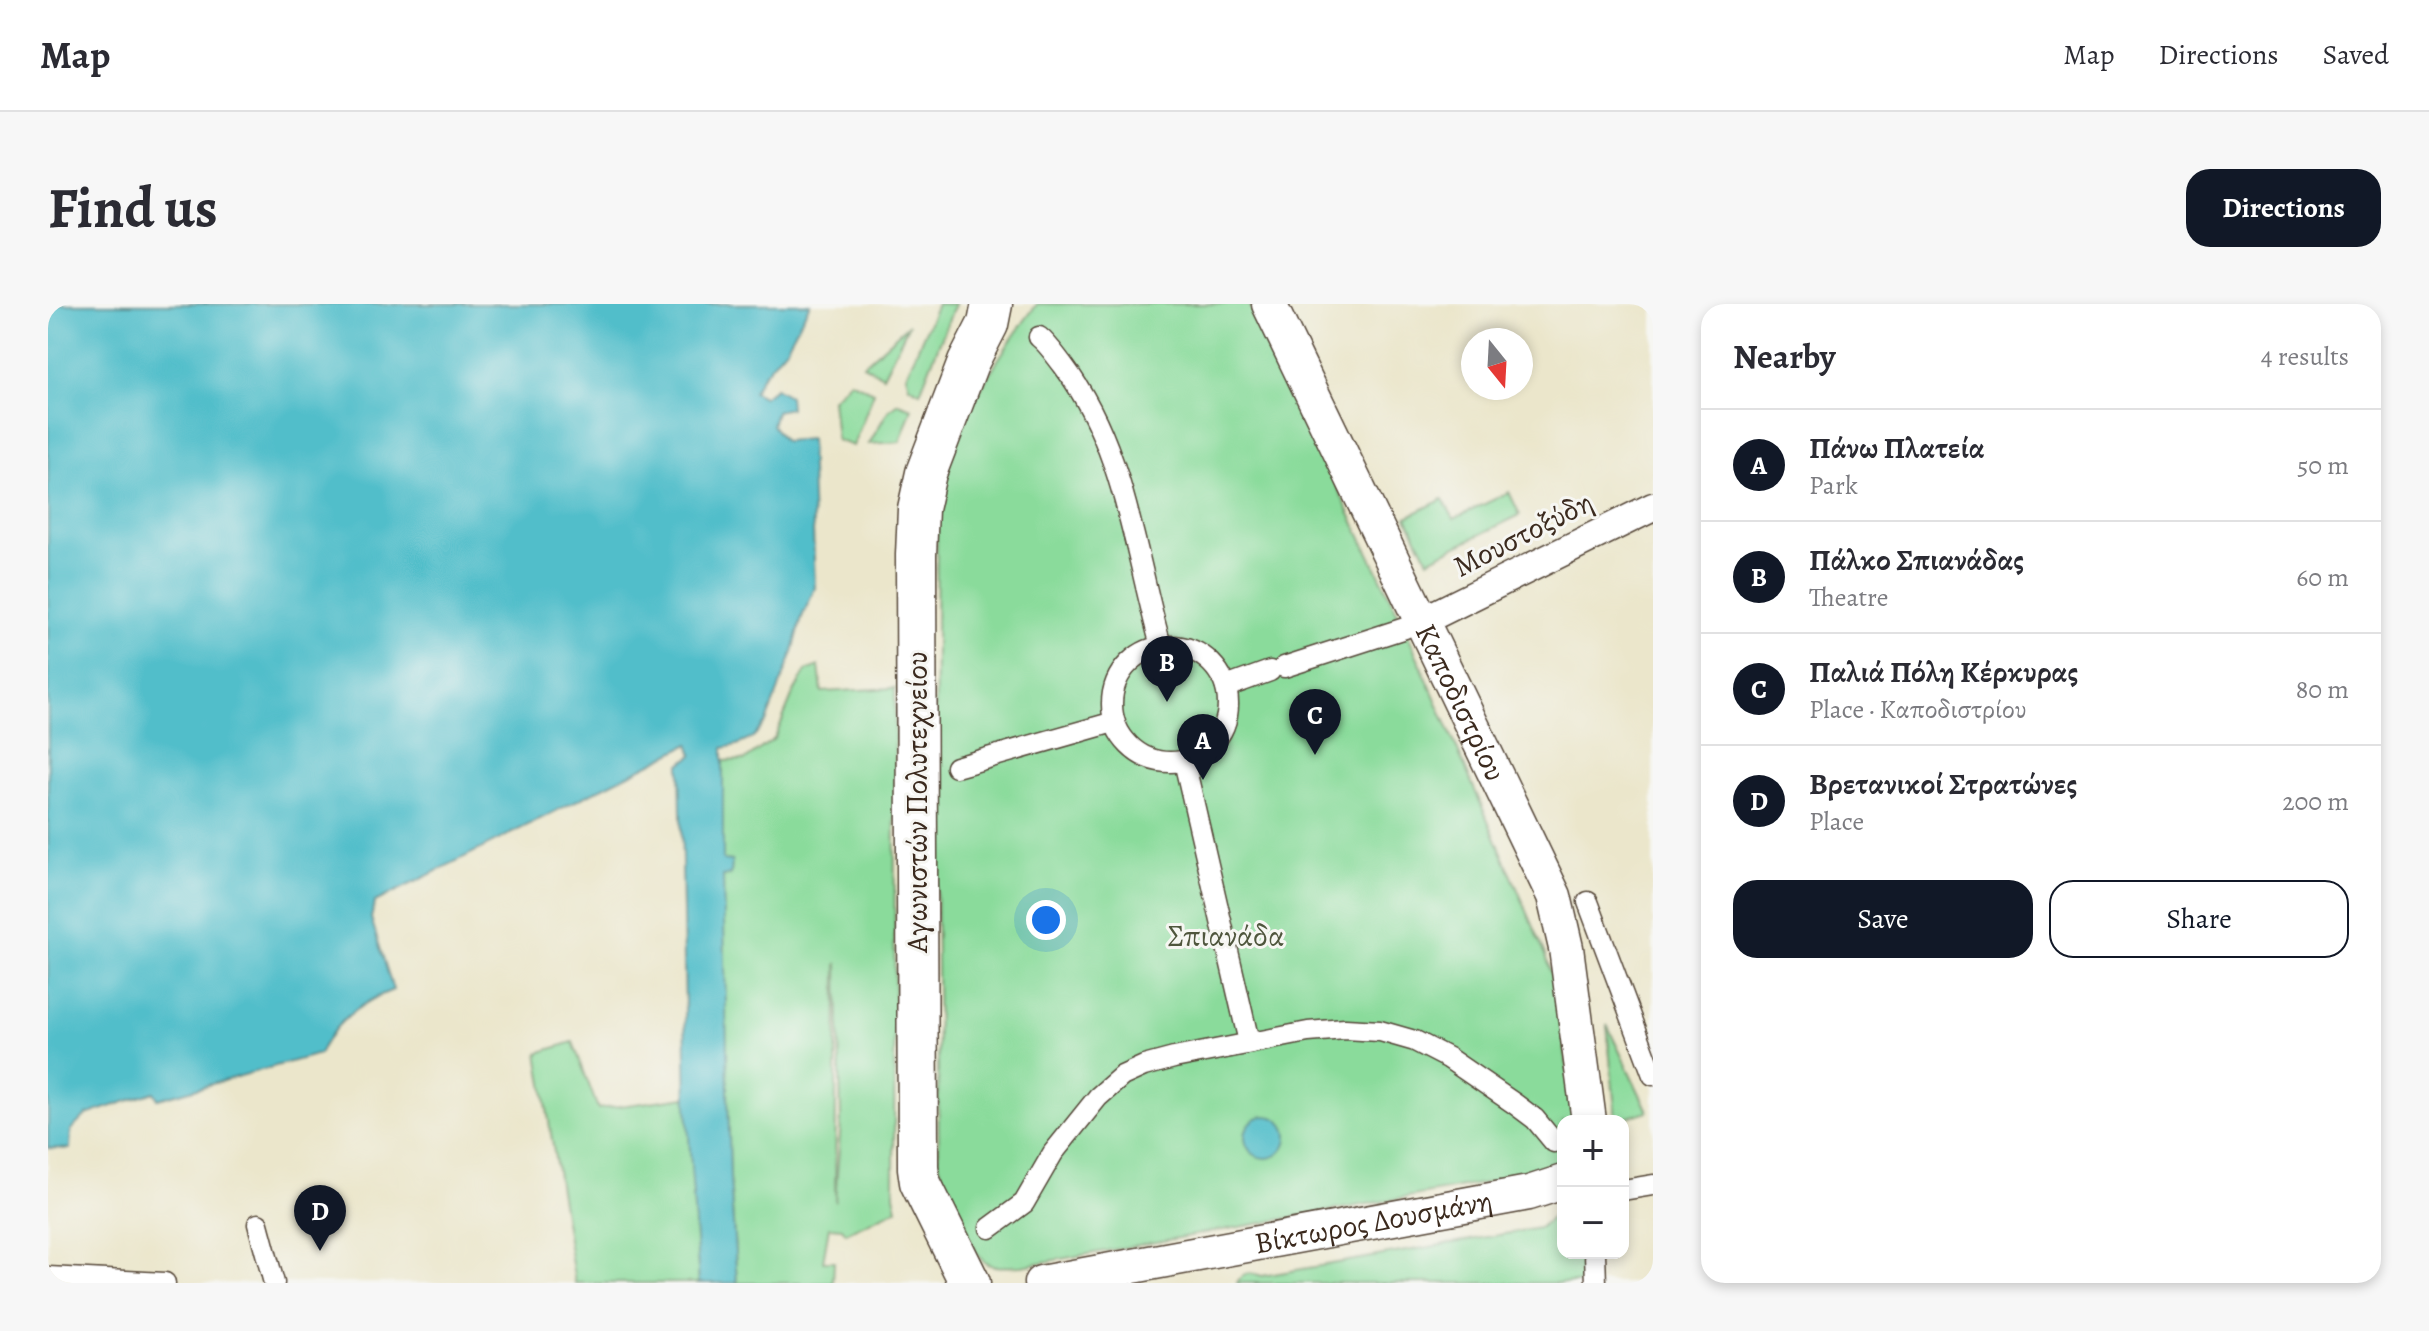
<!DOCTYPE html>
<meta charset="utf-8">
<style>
:root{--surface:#fff;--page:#f7f7f7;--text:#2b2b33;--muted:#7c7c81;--line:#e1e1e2;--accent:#111827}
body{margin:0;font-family:Alegreya,serif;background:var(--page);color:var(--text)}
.controls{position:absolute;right:24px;bottom:24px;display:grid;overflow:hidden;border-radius:16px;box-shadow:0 4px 12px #0003}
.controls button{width:72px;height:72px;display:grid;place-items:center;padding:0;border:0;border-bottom:2px solid var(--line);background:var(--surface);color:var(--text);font:40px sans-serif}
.compass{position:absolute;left:1413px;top:24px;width:72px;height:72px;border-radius:50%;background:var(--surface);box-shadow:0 4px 12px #0003;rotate:162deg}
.you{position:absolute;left:998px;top:616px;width:28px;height:28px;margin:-20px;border:6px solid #fff;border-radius:50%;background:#1a73e8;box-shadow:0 0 0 12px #1a73e833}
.badge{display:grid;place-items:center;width:52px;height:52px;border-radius:50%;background:var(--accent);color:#fff;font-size:26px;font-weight:700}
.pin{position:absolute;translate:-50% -66px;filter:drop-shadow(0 2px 4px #0008)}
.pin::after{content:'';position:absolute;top:42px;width:28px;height:24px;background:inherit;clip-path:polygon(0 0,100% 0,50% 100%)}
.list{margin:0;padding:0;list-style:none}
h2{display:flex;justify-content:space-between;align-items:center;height:104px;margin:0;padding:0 32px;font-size:34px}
h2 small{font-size:26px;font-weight:400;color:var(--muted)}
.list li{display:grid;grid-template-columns:52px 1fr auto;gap:24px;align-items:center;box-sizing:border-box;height:112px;padding:0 32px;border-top:2px solid var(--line)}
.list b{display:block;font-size:30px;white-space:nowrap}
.list p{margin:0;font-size:26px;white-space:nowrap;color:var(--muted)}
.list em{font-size:26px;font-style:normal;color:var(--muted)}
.actions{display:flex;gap:16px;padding:24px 32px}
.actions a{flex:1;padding:18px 0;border:2px solid var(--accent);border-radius:24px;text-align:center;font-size:28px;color:var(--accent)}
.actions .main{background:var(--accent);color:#fff}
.map{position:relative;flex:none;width:1605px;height:979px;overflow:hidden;border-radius:24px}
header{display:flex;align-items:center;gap:48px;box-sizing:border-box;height:112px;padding:0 40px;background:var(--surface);border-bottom:2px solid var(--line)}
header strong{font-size:38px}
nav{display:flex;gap:44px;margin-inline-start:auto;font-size:28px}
.intro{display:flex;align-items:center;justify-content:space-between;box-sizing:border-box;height:192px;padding:0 48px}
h1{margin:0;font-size:56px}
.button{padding:20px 36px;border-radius:24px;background:var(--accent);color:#fff;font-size:28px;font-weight:700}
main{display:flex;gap:48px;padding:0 48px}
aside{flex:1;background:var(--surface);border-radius:24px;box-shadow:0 4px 12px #0003}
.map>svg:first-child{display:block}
.green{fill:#8adb9b;stroke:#62825c;stroke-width:2;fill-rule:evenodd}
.water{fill:#51beca;stroke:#467474;stroke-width:2}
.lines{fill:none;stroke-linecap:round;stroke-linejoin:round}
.pedestrian-casing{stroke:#554638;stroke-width:23}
.minor-casing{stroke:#554638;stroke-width:31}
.tertiary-casing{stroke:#554638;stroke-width:37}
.secondary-casing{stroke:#554638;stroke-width:43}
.pedestrian{stroke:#fff;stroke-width:20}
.minor{stroke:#fff;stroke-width:28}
.tertiary{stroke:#fff;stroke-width:34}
.secondary{stroke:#fff;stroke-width:40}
.labels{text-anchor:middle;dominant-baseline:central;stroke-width:6;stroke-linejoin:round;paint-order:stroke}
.street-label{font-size:30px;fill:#3b2a1e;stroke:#f6f6f2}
.park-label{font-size:30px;fill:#4f563d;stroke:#f6f6f2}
</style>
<header>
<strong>Map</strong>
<nav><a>Map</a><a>Directions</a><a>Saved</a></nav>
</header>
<div class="intro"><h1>Find us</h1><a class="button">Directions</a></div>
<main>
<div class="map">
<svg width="1605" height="979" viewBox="0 0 1605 979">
<rect width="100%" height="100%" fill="#f6f6f2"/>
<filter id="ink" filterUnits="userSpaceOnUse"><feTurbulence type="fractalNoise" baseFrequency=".0125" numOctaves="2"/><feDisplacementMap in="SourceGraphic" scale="16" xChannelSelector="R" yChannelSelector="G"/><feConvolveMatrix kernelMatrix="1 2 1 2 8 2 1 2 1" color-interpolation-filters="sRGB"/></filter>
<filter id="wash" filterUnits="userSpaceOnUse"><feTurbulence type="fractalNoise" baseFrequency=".006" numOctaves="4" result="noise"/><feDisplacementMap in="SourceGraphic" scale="32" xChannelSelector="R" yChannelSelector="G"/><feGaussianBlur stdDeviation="1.8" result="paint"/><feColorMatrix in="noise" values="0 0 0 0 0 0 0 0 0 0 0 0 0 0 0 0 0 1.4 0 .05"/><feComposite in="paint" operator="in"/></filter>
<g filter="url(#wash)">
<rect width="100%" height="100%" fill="#ebe6cb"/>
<g class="green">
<path d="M889,0H907L872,88L861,82L858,71Z"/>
<path d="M989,0H1201L1357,324L1498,651L1510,691L1526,817H1515V865L974,962C963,962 945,965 936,958C922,946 896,878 891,859L887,464L889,220C899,133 937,69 989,0Z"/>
<path d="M861,20L835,72L815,61Z"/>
<path d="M802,77L826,88L805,142L788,136L784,95Z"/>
<path d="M850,99L864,104L852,138L821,140L840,107Z"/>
<path d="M1461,188L1472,211L1380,256L1359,213L1395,195L1406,215Z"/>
<path d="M771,362L774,388L847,384L846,891L849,905L798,929L794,924L781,923L775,957H786L785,979H689L682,873L675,646V571L683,557H675L674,457L697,456L727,434L745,390L758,367ZM790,660L793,817L787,898L789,661Z"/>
<path d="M1559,721L1600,807L1568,817Z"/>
<path d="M525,738L550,805L639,793L651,979H527L490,749Z"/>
<path d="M1515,911V949H1534L1535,979H1189C1195,967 1202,968 1214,972L1491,924L1505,913Z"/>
</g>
<g class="water">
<path d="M0,0H762L738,44L713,73L705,88L715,93L727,84L741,92L742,104L728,107L724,121L736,137L762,135L767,284L754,313L745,348L718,418L705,434L689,441L675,444V556L684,557L683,571L675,572L682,873L689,979H651L639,804L632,460L645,451L641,440L327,598L323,614L345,686C313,698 286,719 271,750L110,795L106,788L38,811L23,826L22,845L0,844Z"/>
<circle cx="1218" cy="833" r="21"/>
</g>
</g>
<g filter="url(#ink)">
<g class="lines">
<g class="pedestrian-casing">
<g id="pedestrian">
<path d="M991,33C1000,40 1007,51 1015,61C1076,142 1086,246 1113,342"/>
<circle cx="1122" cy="400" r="58"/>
<path d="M1236,363L1357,324"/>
<path d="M1178,383L1222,367"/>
<path d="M1136,457L1201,738"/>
<path d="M908,463L1066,418"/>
<path d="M1540,598L1605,771"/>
<path d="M1575,886L1605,881"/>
<path d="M210,920L226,979"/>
<path d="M942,924L976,899L1005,849L1050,793L1074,772L1096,762L1126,754L1260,728L1297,725L1332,727L1367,737L1400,754L1467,800L1487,815L1506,838"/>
<path d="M1547,949L1548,979"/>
<path d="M0,973L117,979"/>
</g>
</g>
<g class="minor-casing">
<path id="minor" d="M1374,317L1605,203"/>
</g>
<g class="tertiary-casing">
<g id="tertiary">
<path id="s1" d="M1221,0L1506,592L1518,644L1541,817"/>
<path id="s2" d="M993,979L1481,889L1515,878"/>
</g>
</g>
<g class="secondary-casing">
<path id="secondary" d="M922,979L872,878L870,864L868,251L870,205L878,169L920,59L940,20L944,0"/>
</g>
<use href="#pedestrian" class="pedestrian"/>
<use href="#minor" class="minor"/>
<use href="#tertiary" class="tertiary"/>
<use href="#secondary" class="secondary"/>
</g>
</g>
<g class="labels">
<g class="street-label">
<text transform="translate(1475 230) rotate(-27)">Μουστοξύδη</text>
<text stroke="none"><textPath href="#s1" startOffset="442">Καποδιστρίου</textPath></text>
<text transform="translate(869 498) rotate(-90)">Αγωνιστών Πολυτεχνείου</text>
<text stroke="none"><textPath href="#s2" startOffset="338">Βίκτωρος Δουσμάνη</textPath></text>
</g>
<g class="park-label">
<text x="1178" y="632">Σπιανάδα</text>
</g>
</g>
</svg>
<div class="controls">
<button>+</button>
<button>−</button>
</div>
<svg class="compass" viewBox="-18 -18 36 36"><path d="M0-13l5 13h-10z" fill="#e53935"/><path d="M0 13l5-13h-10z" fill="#7c7c81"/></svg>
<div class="you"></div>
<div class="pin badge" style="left:1155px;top:476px">A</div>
<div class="pin badge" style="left:1119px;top:398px">B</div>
<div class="pin badge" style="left:1267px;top:451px">C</div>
<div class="pin badge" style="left:272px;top:947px">D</div>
</div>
<aside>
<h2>Nearby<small>4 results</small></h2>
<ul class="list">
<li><span class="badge">A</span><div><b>Πάνω Πλατεία</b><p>Park</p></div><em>50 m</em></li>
<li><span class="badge">B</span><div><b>Πάλκο Σπιανάδας</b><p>Theatre</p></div><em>60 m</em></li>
<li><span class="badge">C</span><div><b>Παλιά Πόλη Κέρκυρας</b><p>Place · Καποδιστρίου</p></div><em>80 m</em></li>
<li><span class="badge">D</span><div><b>Βρετανικοί Στρατώνες</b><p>Place</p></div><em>200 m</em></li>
</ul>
<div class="actions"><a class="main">Save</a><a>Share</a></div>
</aside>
</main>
